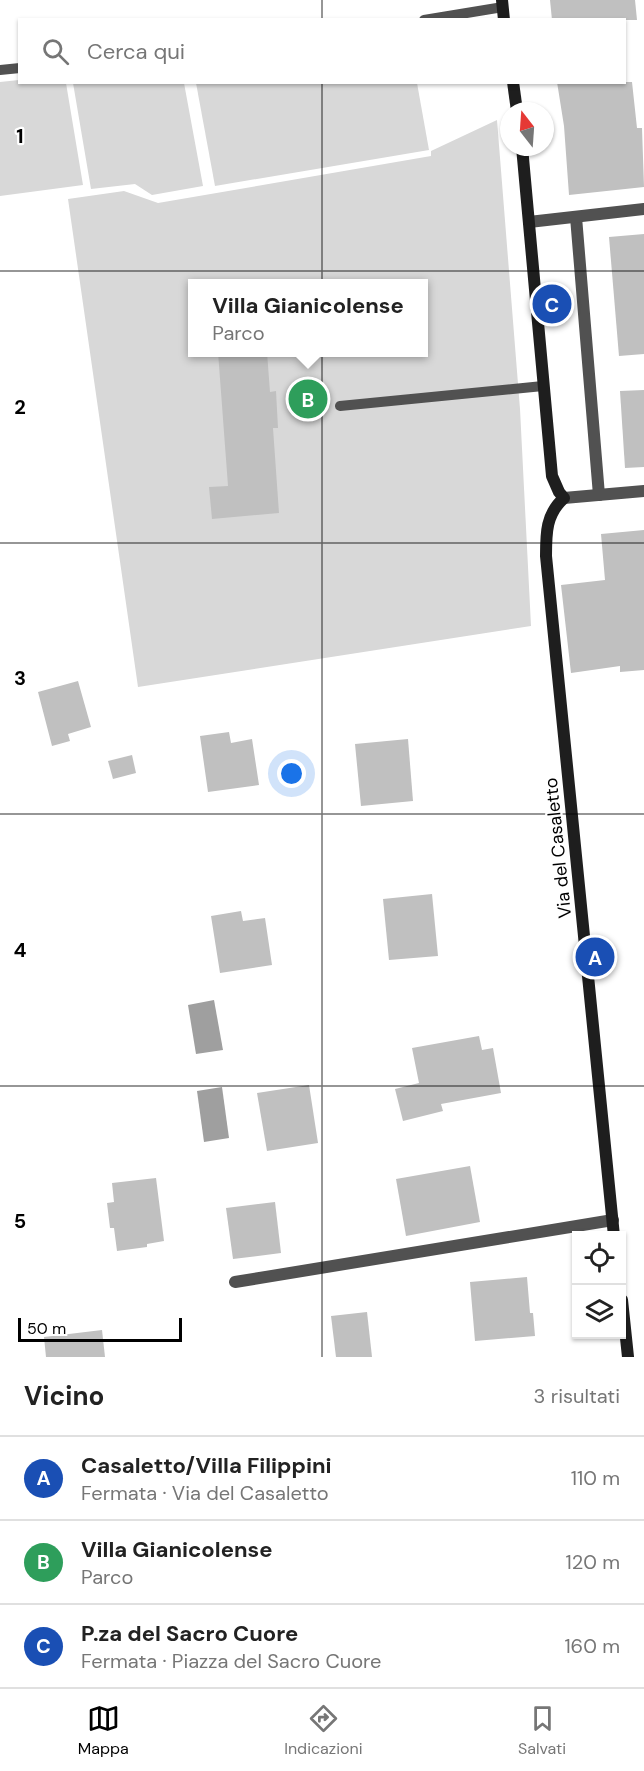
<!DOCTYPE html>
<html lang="it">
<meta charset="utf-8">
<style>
:root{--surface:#fff;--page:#f2f2f2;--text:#222;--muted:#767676;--line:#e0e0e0;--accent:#000}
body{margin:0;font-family:"DM Sans",sans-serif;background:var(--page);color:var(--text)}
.controls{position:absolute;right:18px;bottom:18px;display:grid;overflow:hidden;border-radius:0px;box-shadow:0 2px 4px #0004}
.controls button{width:54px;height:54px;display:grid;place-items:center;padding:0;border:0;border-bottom:2px solid var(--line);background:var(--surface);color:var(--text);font:30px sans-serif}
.compass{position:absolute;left:500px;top:102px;width:54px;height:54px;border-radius:50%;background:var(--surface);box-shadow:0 2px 4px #0004;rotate:343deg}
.scale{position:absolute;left:18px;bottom:15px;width:164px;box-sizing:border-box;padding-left:6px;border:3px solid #000;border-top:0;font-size:16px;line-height:21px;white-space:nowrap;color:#000;-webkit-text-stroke:4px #fff;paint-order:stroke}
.you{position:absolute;left:292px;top:774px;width:21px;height:21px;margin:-15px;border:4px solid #fff;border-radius:50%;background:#1a73e8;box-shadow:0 0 0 9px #1a73e833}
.badge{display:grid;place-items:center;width:39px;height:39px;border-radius:50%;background:var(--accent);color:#fff;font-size:20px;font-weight:700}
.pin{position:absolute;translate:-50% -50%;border:3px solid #fff;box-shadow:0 2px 6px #0006}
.popup{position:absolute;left:188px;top:279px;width:240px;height:78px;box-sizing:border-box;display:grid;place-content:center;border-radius:0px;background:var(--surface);filter:drop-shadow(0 2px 4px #0005);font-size:20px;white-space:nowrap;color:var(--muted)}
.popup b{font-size:22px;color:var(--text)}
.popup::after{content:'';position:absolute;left:50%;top:100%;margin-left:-12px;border:12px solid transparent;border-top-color:var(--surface)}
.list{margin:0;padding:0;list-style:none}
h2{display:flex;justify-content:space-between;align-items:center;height:78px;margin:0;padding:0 24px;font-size:26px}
h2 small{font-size:20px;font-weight:400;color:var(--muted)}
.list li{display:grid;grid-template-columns:39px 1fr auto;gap:18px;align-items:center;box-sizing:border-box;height:84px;padding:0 24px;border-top:2px solid var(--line)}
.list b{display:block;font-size:22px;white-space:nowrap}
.list p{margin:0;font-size:20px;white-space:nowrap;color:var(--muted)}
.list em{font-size:20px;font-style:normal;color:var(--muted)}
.icon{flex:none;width:33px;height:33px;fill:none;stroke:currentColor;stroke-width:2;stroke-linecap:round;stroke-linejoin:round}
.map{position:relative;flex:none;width:644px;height:1357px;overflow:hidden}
.search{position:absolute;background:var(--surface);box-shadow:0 2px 4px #0004;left:18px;right:18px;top:18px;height:66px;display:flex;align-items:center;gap:15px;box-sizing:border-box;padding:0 21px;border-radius:0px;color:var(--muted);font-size:22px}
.sheet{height:330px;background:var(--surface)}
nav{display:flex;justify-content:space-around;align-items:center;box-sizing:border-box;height:84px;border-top:2px solid var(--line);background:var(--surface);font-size:16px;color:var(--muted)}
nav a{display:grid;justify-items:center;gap:3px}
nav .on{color:var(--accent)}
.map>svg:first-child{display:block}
.green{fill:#d8d8d8;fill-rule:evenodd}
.water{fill:#9f9f9f}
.building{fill:#c0c0c0}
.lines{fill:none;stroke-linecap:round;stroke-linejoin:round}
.lane{stroke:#515151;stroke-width:10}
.street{stroke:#515151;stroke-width:12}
.secondary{stroke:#1e1e1e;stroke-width:12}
.grid{fill:none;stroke:#000;stroke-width:1.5;stroke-opacity:0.55}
.labels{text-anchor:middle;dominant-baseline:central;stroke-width:4.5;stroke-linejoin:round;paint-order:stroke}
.street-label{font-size:18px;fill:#000;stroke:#fff}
.grid-label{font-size:20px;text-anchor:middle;font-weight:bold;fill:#000;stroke:#fff;stroke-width:4.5;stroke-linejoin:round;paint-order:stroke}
</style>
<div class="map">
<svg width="644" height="1357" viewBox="0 0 644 1357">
<rect width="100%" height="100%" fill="#fff"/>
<g class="green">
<path d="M19,80L20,82L66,83L83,185L0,196V82Z"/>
<path d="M73,83H184L203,186L152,195L135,184L91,189Z"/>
<path d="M196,83H417L429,150L215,186Z"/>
<path d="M497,120L520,409L531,626L138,687L68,199L124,191L158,203L431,156V151ZM192,284H424V352H192Z"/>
</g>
<g class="water">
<path d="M214,1000L223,1050L196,1054L188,1005Z"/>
<path d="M222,1087L229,1138L204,1142L197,1091Z"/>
</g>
<g class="building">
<path d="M550,0H635L637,20H552Z"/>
<path d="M557,82H632L637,128H642L644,187L569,195L564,126Z"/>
<path d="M644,234V354L619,356L609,237Z"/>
<path d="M218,352H267L270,392L276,391L278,428H273L279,513L212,519L209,487L228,486Z"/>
<path d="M644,390V467L625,468L620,391Z"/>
<path d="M644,530V670L620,672V666L571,673L561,585L605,580L601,534Z"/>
<path d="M78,681L91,727L68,734L70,741L52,746L38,692Z"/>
<path d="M229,732L231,743L252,739L259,785L208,792L200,736Z"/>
<path d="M408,739L413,801L361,806L355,744Z"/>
<path d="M132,755L136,773L113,779L108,761Z"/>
<path d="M432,894L438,956L389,960L383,899Z"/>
<path d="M241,911L243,921L265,918L272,965L220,973L211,916Z"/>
<path d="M479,1036L482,1050L493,1048L501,1093L441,1104L443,1111L403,1121L395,1089L419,1083L412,1048Z"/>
<path d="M309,1085L318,1143L267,1151L257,1093Z"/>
<path d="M470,1166L480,1222L406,1236L396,1179Z"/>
<path d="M156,1178L164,1241L147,1244V1247L117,1251L114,1228H110L107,1203L114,1202L112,1183Z"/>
<path d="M275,1202L281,1253L233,1259L226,1208Z"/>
<path d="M527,1277L530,1313H533L535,1336L475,1341L470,1282Z"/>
<path d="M367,1312L372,1357H336L331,1316Z"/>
<path d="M102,1330L105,1357H46L44,1337Z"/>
</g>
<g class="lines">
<g class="lane">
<path d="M424,20L503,7"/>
<path d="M0,70L20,68"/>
<path d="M340,406L543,386"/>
</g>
<g class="street">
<path d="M576,217L599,495"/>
<path d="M529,222L644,209"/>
<path d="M564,498L644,491"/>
<path d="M235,1282L613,1220"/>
</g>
<g class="secondary">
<path d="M502,0L504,20"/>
<path d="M513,82L517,111"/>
<path d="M522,147L552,476L559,492L564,498C546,514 546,533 546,556L614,1236"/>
<path d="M622,1300L628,1357"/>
</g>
</g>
<path class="grid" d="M322,0V20M322,82V1357M0,271H644M0,543H644M0,814H644M0,1086H644"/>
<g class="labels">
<g class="street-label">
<text transform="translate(558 848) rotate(-96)">Via del Casaletto</text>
</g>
</g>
<g class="grid-label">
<text x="20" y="143">1</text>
<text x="20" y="414">2</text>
<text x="20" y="685">3</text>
<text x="20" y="957">4</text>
<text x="20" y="1228">5</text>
</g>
</svg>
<div class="controls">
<button><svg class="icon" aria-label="locate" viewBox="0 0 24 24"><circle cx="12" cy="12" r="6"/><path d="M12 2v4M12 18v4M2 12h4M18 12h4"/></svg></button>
<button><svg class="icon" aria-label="layers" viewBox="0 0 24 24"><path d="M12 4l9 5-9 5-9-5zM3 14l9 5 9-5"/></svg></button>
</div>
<svg class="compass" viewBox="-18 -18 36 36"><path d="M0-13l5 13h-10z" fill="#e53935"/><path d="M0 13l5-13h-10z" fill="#767676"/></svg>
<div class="scale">50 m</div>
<div class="you"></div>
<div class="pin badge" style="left:595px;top:957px;background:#1a4fb4">A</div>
<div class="pin badge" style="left:308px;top:399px;background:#2e9e5b">B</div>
<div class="popup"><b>Villa Gianicolense</b>Parco</div>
<div class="pin badge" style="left:552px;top:304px;background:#1a4fb4">C</div>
<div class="search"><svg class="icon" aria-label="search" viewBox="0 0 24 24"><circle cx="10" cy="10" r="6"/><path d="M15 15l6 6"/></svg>Cerca qui</div>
</div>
<section class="sheet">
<h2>Vicino<small>3 risultati</small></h2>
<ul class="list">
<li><span class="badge" style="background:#1a4fb4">A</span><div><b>Casaletto/Villa Filippini</b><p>Fermata · Via del Casaletto</p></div><em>110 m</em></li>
<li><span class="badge" style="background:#2e9e5b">B</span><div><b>Villa Gianicolense</b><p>Parco</p></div><em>120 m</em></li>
<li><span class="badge" style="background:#1a4fb4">C</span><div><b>P.za del Sacro Cuore</b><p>Fermata · Piazza del Sacro Cuore</p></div><em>160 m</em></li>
</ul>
</section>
<nav>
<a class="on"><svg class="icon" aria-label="map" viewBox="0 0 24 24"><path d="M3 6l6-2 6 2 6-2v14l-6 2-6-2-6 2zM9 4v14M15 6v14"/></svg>Mappa</a>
<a><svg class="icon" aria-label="directions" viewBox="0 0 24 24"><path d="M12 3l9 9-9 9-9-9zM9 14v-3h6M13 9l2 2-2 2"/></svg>Indicazioni</a>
<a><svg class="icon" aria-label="saved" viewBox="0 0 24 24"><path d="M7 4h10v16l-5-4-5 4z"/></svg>Salvati</a>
</nav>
